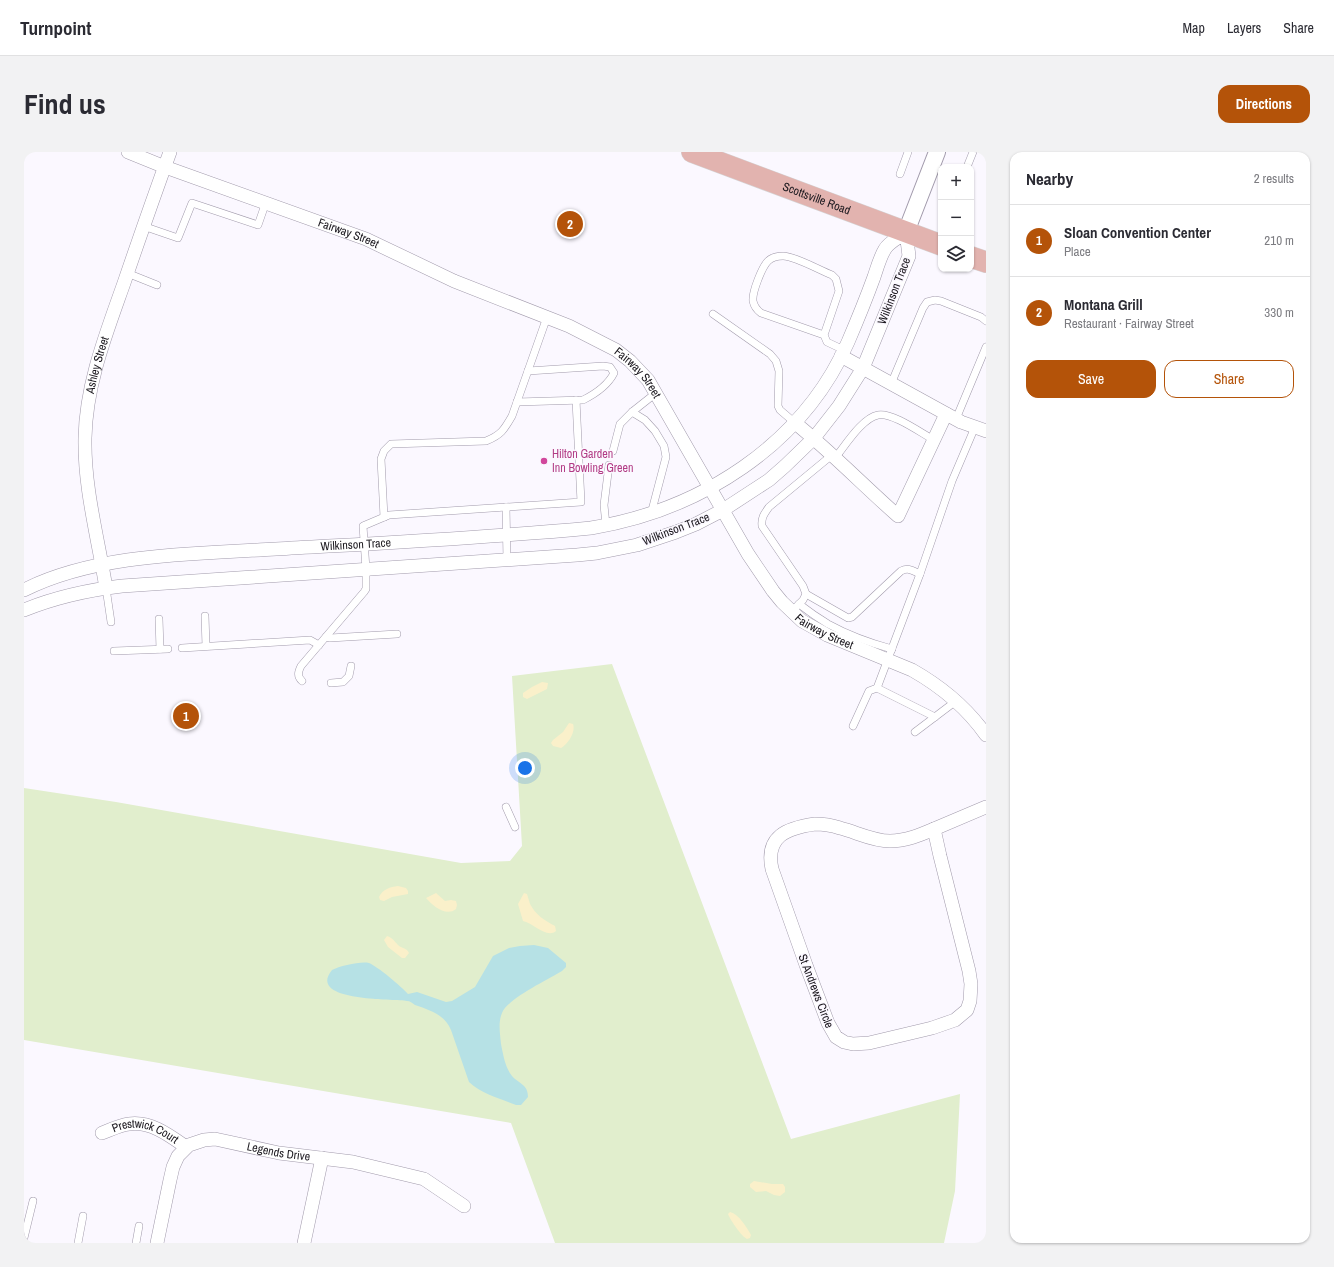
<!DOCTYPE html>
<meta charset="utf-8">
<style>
:root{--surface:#fff;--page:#f2f2f3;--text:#2b2b33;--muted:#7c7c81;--line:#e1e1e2;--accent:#b45309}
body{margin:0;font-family:"Archivo Narrow",sans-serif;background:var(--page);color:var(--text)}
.controls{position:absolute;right:12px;top:12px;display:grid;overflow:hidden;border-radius:8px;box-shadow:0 1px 3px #0004}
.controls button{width:36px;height:36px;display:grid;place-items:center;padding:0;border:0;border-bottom:1px solid var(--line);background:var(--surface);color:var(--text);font:20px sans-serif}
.you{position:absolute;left:501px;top:616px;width:14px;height:14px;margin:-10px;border:3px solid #fff;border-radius:50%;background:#1a73e8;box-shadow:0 0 0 6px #1a73e833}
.badge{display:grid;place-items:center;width:26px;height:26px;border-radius:50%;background:var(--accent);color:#fff;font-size:13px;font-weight:700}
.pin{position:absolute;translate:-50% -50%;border:2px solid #fff;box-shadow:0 1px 4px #0006}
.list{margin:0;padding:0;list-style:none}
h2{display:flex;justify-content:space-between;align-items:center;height:52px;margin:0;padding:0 16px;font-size:17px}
h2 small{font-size:13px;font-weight:400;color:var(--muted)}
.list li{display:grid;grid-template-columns:26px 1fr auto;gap:12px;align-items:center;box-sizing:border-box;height:72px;padding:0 16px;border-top:1px solid var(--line)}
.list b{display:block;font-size:15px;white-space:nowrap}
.list p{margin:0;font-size:13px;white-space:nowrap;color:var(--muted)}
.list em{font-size:13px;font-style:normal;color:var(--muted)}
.actions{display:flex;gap:8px;padding:12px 16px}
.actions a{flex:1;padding:9px 0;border:1px solid var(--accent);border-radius:12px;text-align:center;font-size:14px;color:var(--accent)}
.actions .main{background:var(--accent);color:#fff}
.icon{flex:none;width:22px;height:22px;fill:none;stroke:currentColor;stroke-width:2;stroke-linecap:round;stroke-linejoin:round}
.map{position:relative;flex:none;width:962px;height:1091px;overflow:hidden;border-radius:12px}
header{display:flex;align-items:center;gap:24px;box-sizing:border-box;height:56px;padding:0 20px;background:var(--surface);border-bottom:1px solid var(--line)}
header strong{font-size:19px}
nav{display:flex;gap:22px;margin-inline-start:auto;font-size:14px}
.intro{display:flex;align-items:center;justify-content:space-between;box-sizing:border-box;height:96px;padding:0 24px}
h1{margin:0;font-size:28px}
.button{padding:10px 18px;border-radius:12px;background:var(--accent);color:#fff;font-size:14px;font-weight:700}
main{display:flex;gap:24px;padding:0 24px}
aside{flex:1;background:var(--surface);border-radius:12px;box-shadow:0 1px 3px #0004}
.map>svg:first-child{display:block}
.green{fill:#e1eecd}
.sand{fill:#faf0ca}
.water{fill:#b6e1e5}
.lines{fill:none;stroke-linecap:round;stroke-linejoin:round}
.service-casing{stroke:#a29bac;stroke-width:8}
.minor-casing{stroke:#a29bac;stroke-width:14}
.tertiary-casing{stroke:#a29bac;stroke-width:18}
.primary-casing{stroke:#d6d5d6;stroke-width:22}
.service{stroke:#fff;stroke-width:7}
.minor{stroke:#fff;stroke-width:13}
.tertiary{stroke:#fff;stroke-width:16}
.primary{stroke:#e2b3af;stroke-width:21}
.hotel-dot{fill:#d1479c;stroke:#fbf8ff;stroke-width:1.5}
.labels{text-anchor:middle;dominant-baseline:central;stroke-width:3;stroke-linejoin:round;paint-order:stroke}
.street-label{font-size:12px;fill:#1b181e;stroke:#fbf8ff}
.hotel-label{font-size:12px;fill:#b23c85;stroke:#fbf8ff;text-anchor:start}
</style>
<header>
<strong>Turnpoint</strong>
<nav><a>Map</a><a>Layers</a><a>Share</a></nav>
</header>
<div class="intro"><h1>Find us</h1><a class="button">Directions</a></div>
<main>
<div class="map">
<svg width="962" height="1091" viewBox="0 0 962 1091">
<rect width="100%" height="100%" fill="#fbf8ff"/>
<path class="green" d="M588,512L767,987L936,942L931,1039L920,1091H531L487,971L0,888V636L92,650L437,711L486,709L498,694L488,524Z"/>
<g class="sand">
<path d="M518,530L524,531L523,537L503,547L499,545V541L508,535Z"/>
<path d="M545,571L549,572C552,580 544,592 537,596L529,594L527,591L529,588L539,580Z"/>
<path d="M374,734L382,736L384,739V742L368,745L360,749L356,748L355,745C359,737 366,735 374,734Z"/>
<path d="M412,741L421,749L427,748L432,749L433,753L432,757C422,765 409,754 402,746Z"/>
<path d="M500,741L503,742C504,745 505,749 506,752C511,762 521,769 531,774L532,779C523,787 509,771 499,769L494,752Z"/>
<path d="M363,784C369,786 370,789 374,793C378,797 382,795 385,801L381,806H378L364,795L360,788Z"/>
<path d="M730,1029L748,1032H759L761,1035V1040L756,1044L750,1043L742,1039L732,1040L726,1035V1032Z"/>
<path d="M706,1060C715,1062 723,1076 727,1083L726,1086L723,1087C717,1084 707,1069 704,1062Z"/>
</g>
<path class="water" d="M510,793L524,796L542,811V815L538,819C525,827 483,847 478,861C474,870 476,882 477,892C479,902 481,915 488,924C495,932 504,932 504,945L497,953H492C475,946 458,942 445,930L427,878C421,863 406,858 391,853C388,851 386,849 383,849C370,847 282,850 308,818C316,814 337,809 345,811C353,814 378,835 384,842L393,840L422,850L428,849L451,835L469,804L485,796L496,794Z"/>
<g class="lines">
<g class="service-casing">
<g id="service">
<path d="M943,15L949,0"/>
<path d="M876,22L884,0"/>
<path d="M119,74L154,86L168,51L234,73L242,50"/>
<path d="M103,121L133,133"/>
<path d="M689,162L746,202L752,209L755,219L754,254L756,258L770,270"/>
<path d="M800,183L737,161C733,158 730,154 729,149C728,140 738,115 744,109C748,105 754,104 759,104C771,104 795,118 808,123L812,127L815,139L800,183L803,190L820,198"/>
<path d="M867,232L899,156L903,150L911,148L917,149L957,165L962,169"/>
<path d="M493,250L559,248C571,242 584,233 590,221L586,215L579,214L504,219"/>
<path d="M608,260L621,268L631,279L640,294L642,305L627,362"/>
<path d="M932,267L962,195"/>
<path d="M589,299L596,272L608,260L632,241"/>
<path d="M811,306C821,294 838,266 854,263C868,260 897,281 910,288"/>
<path d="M482,355L483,408"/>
<path d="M360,365L357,307L360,299L367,292L462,289C477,283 480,278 488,264L523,165"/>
<path d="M582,373L580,353L585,313"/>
<path d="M82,436L87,470"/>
<path d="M782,442L824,466L828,465L877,419C885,415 889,419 896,422"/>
<path d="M775,452C784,459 794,466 804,472C824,483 846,491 868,497"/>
<path d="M767,460L779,448L782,442L779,434L738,374C737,366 740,362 745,355L808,303"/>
<path d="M181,464L182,494"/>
<path d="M135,467L136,497"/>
<path d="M302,485L306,486L373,482"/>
<path d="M158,496L286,488L295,493"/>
<path d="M90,499L144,497"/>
<path d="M278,529C273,524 274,520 277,514L340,440L342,437V417L339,374L365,363L557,350L552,248"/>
<path d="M307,531L319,530L325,524L327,514"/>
<path d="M911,565L853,536L896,422L928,329L951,275"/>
<path d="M829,574L845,539L853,536"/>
<path d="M891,580L932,549"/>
<path d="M482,655L491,675"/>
<path d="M0,1086L9,1049"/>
<path d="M54,1091L59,1064"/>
<path d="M112,1091L115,1074"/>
</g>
</g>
<g class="minor-casing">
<g id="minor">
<path id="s1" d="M104,0L141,15L342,87L430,129L545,174L592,198L606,209L624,228L724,402L749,439L758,450L778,469L803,483L888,518C918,535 943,556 962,583"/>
<path d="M817,204L937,270L962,279"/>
<path d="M770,270C806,299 839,333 874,364L922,262"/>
<path id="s2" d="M82,436C74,386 60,336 61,286C62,232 82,182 100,131C115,87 130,44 146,0"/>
<path id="s3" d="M0,438C73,401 171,402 252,397C357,391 462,386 567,376C676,358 778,294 824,190C833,169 842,147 850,125C853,116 856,105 861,97C865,90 876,85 882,80L885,104L839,216L815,254L790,286L761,314L745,328L699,358L672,372L652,380L613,393L573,401L553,403L98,434C64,438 32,445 0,458"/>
<path d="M791,672C799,672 807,673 816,676C832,680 849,689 866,689C882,689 896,683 910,677L916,704L945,819L947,832L946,849L943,858L931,868L908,876L845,891L829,892L820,890L812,885L804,871L782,813L748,717C741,684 763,676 791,672Z"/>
<path d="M910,677L962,655"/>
<path id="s4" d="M78,981C86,978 96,973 105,972C127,969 145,983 162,995"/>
<path id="s5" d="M133,1091L146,1028L149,1015L154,1004L165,993L180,988L191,987L255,1001L329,1010L400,1027L440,1054"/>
<path d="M280,1091L298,1006"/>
</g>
</g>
<g class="tertiary-casing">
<path id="tertiary" d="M882,80L913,0"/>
</g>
<g class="primary-casing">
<g id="primary">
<path id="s6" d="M668,0L917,93"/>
<path d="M947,105L962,110"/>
</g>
</g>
<use href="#service" class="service"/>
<use href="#minor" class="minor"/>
<use href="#tertiary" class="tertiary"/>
<use href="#primary" class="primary"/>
</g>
<circle class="hotel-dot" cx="520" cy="309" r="4"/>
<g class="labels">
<g class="street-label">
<text stroke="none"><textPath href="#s6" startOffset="133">Scottsville Road</textPath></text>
<text stroke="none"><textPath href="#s1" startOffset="235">Fairway Street</textPath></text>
<text transform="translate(870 139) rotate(-69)">Wilkinson Trace</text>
<text stroke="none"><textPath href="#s2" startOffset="226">Ashley Street</textPath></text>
<text stroke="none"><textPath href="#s1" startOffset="559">Fairway Street</textPath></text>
<text transform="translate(652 377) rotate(-21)">Wilkinson Trace</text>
<text stroke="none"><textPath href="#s3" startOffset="337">Wilkinson Trace</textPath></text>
<text stroke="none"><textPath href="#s1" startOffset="883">Fairway Street</textPath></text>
<text transform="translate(792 839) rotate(69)">St Andrews Circle</text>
<text stroke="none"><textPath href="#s4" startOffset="46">Prestwick Court</textPath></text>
<text stroke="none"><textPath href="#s5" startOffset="197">Legends Drive</textPath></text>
</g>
<g class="hotel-label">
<text x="528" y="302">Hilton Garden<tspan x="528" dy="14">Inn Bowling Green</tspan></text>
</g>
</g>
</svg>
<div class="controls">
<button>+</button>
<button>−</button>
<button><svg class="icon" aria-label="layers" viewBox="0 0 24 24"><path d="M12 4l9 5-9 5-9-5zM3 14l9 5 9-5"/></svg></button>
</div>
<div class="you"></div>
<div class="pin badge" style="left:162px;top:564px">1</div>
<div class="pin badge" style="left:546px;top:72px">2</div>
</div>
<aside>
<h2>Nearby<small>2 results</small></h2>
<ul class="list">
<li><span class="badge">1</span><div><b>Sloan Convention Center</b><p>Place</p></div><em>210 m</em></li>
<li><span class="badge">2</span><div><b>Montana Grill</b><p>Restaurant · Fairway Street</p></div><em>330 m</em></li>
</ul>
<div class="actions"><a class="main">Save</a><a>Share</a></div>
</aside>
</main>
